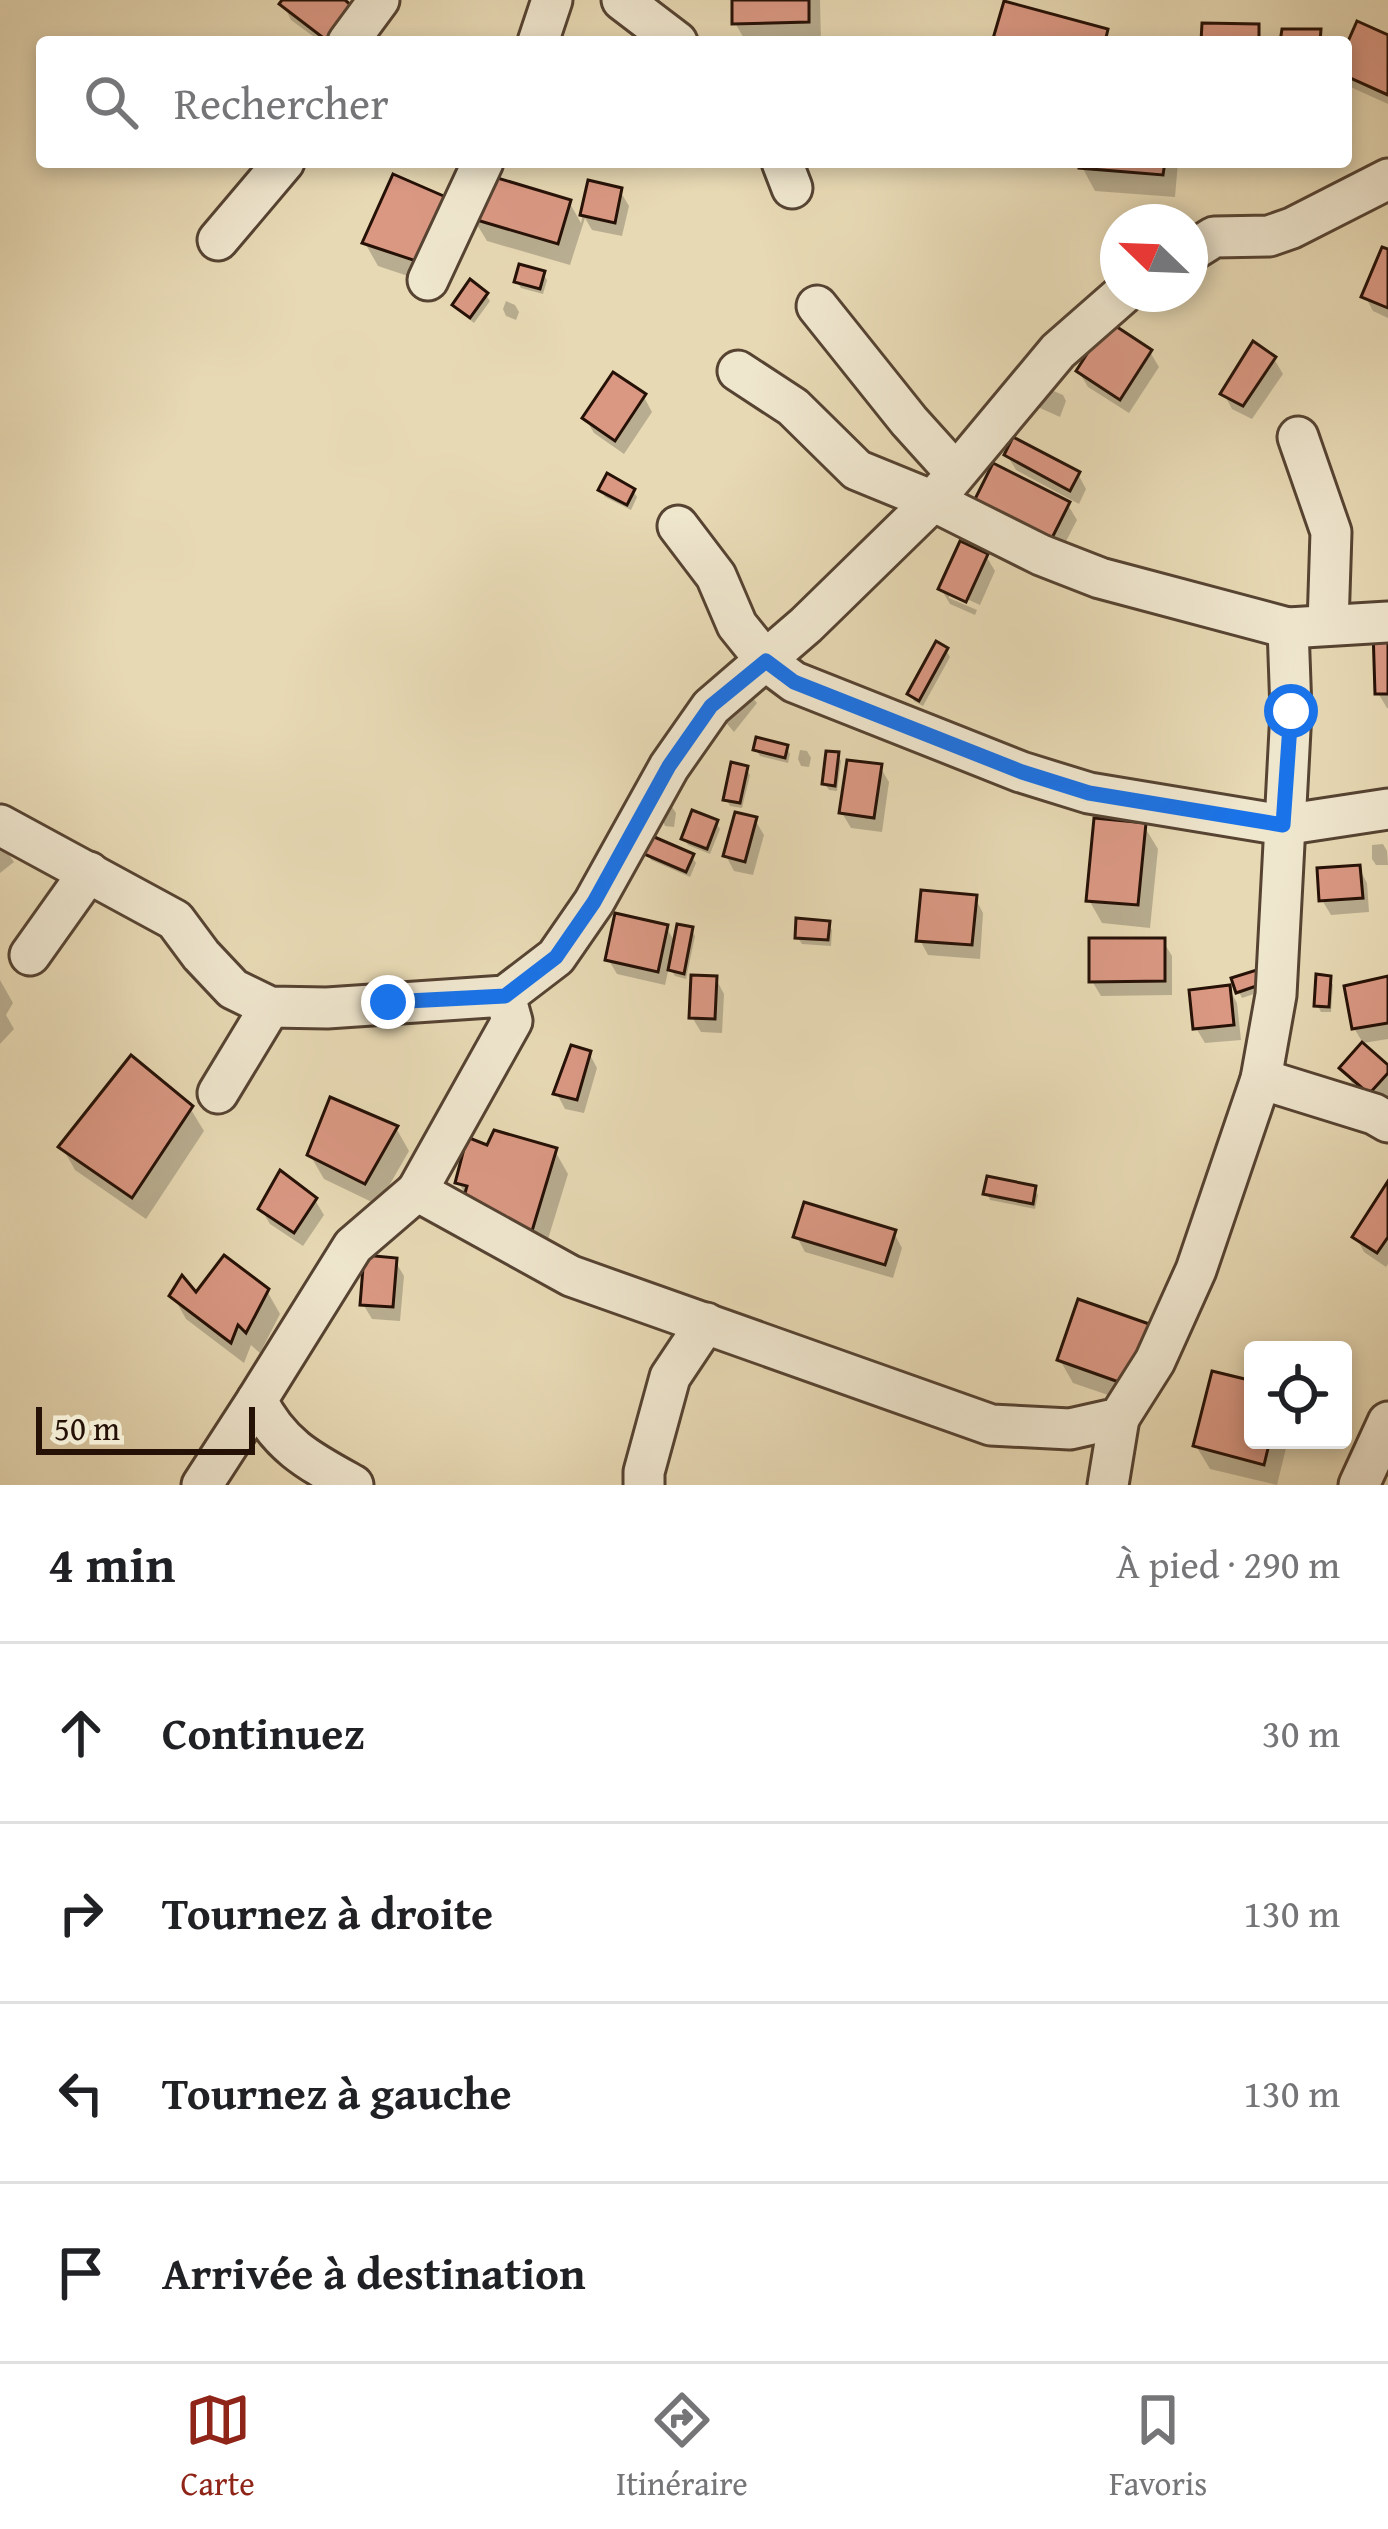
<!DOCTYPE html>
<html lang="fr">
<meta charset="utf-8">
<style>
:root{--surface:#fff;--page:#f2f2f2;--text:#202124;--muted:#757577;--line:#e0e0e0;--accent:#8f2418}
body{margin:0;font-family:"Gentium Book Plus",serif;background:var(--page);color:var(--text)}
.controls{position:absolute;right:36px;bottom:36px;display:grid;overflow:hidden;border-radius:12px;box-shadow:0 6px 18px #0003}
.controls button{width:108px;height:108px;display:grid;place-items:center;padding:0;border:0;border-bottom:3px solid var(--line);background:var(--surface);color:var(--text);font:60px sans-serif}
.compass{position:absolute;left:1100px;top:204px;width:108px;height:108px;border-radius:50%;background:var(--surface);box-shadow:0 6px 18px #0003;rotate:293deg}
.scale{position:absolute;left:36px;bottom:30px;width:219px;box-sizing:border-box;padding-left:12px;border:6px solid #261107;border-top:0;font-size:33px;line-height:42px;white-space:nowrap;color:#261107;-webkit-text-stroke:9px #efe6ce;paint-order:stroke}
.stop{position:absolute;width:36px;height:36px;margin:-27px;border:9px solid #1a73e8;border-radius:50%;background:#fff}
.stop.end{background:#1a73e8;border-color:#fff;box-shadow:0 3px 12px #0008}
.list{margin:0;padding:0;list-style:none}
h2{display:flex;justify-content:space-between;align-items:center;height:156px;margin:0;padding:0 48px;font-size:51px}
h2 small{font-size:39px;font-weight:400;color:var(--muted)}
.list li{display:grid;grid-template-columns:78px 1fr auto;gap:36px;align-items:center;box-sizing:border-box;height:180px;padding:0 48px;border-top:3px solid var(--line)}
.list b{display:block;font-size:45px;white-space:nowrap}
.list em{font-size:39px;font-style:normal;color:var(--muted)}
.icon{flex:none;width:66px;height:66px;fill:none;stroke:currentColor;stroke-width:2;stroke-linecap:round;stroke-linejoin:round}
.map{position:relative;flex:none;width:1388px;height:1485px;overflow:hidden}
.search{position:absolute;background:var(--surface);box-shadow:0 6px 18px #0003;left:36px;right:36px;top:36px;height:132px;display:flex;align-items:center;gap:30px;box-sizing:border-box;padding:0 42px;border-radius:12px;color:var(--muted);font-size:45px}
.sheet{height:876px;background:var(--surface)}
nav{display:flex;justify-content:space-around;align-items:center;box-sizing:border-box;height:168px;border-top:3px solid var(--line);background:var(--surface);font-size:33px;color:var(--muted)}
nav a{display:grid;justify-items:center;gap:6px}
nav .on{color:var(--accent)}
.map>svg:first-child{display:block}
.shadow{fill:#0003}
.building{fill:#da9883;stroke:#261107;stroke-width:3}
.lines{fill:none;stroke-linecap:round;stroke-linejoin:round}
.minor-casing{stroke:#564332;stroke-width:45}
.minor{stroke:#efe6ce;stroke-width:39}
.route{stroke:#1a73e8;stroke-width:15}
</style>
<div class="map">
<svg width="1388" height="1485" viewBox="0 0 1388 1485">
<rect width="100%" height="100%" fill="#e7d9b4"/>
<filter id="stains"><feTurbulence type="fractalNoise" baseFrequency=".00167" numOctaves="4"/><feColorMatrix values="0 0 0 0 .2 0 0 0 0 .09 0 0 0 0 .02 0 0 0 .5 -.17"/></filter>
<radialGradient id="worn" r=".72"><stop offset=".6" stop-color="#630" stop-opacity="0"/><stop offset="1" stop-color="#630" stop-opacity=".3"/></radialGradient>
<g class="shadow">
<path d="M286,0H340L344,42H321L291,20L283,4Z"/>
<path d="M735,0H820L821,42H746L735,23Z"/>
<path d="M1388,38V104L1346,85V54Z"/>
<path d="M1082,162H1178L1175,197L1095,191L1082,167Z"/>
<path d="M395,178L432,284L378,266L365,243Z"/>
<path d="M590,184L620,191L629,206L622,236L592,230L585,218L570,265L487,241L473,218L569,202L581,223Z"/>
<path d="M1388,253V318L1373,311L1365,296Z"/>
<path d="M543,274L547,280L543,294L521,288L517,282Z"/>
<path d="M486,295L490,301L474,323L459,311L455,305Z"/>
<path d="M506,301L515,305L519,312L516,320L506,316L503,309Z"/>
<path d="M1150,352L1159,367L1129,413L1088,387L1079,372Z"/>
<path d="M1274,359L1283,374L1252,419L1232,409L1224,394Z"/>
<path d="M1042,386L1063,395L1066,401L1060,417L1040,408L1036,401Z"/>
<path d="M644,397L652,412L624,454L594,433L585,418Z"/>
<path d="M1007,455L1078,474L1086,489L1079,504L1016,470Z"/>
<path d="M601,490L633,491L637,497L631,510L605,497Z"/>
<path d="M978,499L1068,505L1077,520L1061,551L987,514Z"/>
<path d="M986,556L995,571L980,605L949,591V598L977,610L975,615L950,604L941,589Z"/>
<path d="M1388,631V708H1387L1378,693Z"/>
<path d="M946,650L950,657L923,706L914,701L910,694Z"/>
<path d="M746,690L757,703L734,732L723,719Z"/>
<path d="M786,747L790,754L788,763L760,756L756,750Z"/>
<path d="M800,750L807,751L811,758L809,767L801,766L798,759Z"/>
<path d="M837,755L841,761L837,791L829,790L825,784Z"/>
<path d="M880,767L889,782L882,832L851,828L842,813Z"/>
<path d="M746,769L750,775L742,808L730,806L726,799Z"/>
<path d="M664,806L672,807L676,813L674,827L665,826L662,819Z"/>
<path d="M755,820L764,835L753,875L734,871L726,856Z"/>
<path d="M716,823L720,829L710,854L688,845L684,839Z"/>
<path d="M1144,826L1158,849L1150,928L1102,923L1089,900Z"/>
<path d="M0,842L14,862L0,873Z"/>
<path d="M1383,844L1387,851L1388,865H1376L1372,859V845Z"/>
<path d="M648,854L692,857L696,863L690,877L651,860Z"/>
<path d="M1359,868L1367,883L1369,912L1331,915L1322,900Z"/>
<path d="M975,898L983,913L980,959L928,955L920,940Z"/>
<path d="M828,924L832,930L831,946L802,944L798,938Z"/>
<path d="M666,927L676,944L691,929L695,936L686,979L675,976L669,967L665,985L617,974L608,959Z"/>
<path d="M1163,941L1172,956V995L1101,996L1092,981Z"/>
<path d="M1262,971L1269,989L1242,998L1239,992Z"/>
<path d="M1329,978L1333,985L1331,1012H1321L1317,1005Z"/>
<path d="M716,979L724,994L722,1033L701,1032L692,1017Z"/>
<path d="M1388,979V1039L1363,1043L1354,1028Z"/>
<path d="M0,980L13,1003L6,1015L14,1029L0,1044Z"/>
<path d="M1229,988L1237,1003L1241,1040L1205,1043L1196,1028Z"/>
<path d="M589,1053L597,1068L584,1113L565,1109L557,1094Z"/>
<path d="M1343,1068L1388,1069V1097L1379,1107L1352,1083Z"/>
<path d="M190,1108L204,1131L146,1219L75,1170L62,1147Z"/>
<path d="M396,1128L409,1151L378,1205L324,1179L310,1155Z"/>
<path d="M489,1149L555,1151L568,1174L541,1262L467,1197L458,1182Z"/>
<path d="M1388,1187V1264L1386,1267L1364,1252L1356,1237Z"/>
<path d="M1034,1189L1038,1195L1035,1209L990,1200L987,1193Z"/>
<path d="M315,1200L324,1215L303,1246L270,1224L261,1209Z"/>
<path d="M894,1233L902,1248L893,1278L805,1252L797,1237Z"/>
<path d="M395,1261L404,1276L400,1321L372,1319L363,1304Z"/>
<path d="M267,1291L280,1314L260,1353L251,1345L244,1363L186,1319L173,1296Z"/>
<path d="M1080,1303L1143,1407L1073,1383L1060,1360Z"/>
<path d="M1253,1384V1440H1288L1277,1485L1210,1469L1196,1446Z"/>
</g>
<g class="building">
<path d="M282,0H345L352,6L326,40L279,4Z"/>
<path d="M732,0H809V22L732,24Z"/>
<path d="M1004,1L1108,29L1105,42H992Z"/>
<path d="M1357,21L1388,35V95L1346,76V46Z"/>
<path d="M1202,23L1259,24V42H1201Z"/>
<path d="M1282,29H1321L1320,42H1280Z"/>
<path d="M1079,162H1165L1163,175L1079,168Z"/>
<path d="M393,174L448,198L419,262L362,243Z"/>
<path d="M484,174L571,200L558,244L470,218Z"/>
<path d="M588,180L622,188L615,223L580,215Z"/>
<path d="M1382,247L1388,249V308L1361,297Z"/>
<path d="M519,264L545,271L540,289L514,282Z"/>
<path d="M470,279L488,293L470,318L452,305Z"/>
<path d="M1108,321L1152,350L1120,400L1076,371Z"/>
<path d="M1253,341L1276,357L1243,406L1220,394Z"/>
<path d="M613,372L646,394L615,441L582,418Z"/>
<path d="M1013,437L1080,472L1070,491L1004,455Z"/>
<path d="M993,463L1070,502L1052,538L975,499Z"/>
<path d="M607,473L635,489L627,505L598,490Z"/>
<path d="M960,541L988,554L966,602L938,589Z"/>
<path d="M1388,628V694H1375L1373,629Z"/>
<path d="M936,641L948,648L919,701L907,694Z"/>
<path d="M756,737L788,745L785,758L753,750Z"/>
<path d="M826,751L839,752L835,786L822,784Z"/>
<path d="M847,760L882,764L874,818L839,813Z"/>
<path d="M731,762L748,766L740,803L723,800Z"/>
<path d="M692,810L718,820L707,849L681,839Z"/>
<path d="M735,812L757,817L745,862L723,856Z"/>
<path d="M1094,818L1146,823L1138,905L1086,901Z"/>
<path d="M652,836L694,854L686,872L644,854Z"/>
<path d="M1360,865L1363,898L1319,901L1317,868Z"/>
<path d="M921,890L977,895L972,945L916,941Z"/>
<path d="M615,913L668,925L658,972L605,960Z"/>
<path d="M796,918L830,921L828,940L795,938Z"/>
<path d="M677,924L693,927L684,974L668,970Z"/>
<path d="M1089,938H1165V981L1089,982Z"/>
<path d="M1263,968L1268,982L1236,993L1231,978Z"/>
<path d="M1316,974L1331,976L1329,1007L1314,1006Z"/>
<path d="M691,975L717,976L715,1019L689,1018Z"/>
<path d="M1388,976V1023L1352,1029L1344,986Z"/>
<path d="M1230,985L1234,1025L1193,1029L1189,990Z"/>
<path d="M1362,1042L1388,1065V1073L1369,1094L1339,1068Z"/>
<path d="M571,1045L591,1051L577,1100L553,1094Z"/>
<path d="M131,1055L193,1106L132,1198L58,1147Z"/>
<path d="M330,1097L398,1126L365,1184L307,1155Z"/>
<path d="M494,1130L557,1148L529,1241L460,1211L467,1186L455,1183L467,1137L487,1145Z"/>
<path d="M280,1170L317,1198L294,1233L258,1209Z"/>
<path d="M987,1176L1036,1186L1033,1204L983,1194Z"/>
<path d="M1388,1181V1237L1377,1253L1352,1237Z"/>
<path d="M804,1202L896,1230L885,1265L793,1237Z"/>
<path d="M224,1255L269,1289L246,1333L238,1325L231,1343L169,1296L182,1275L196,1292Z"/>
<path d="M364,1255L397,1258L393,1307L360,1305Z"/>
<path d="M1078,1299L1152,1325L1130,1386L1057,1360Z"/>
<path d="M1212,1371L1253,1381V1440H1270L1264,1465L1193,1446Z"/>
</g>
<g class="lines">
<g class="minor-casing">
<g id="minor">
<path d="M622,0L677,42"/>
<path d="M348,42L379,0"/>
<path d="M538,42L552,0"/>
<path d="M782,162L792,188"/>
<path d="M218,240L284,162"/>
<path d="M1190,252L1214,237L1269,236L1292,228L1388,179"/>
<path d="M428,280L483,162"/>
<path d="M1123,294L1058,351L933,501L1041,555L1100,578L1288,628L1388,622"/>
<path d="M817,306L909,421L955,472"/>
<path d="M1298,437L1331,532L1328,625"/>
<path d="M678,526L716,576L737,625L766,661L794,682L1021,772L1089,793L1283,825L1388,809"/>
<path d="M0,825L175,920L201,955L233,989L270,1007L327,1008L505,996L556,957L594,902L669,767L711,707L806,625L933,501L857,470L793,407L738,371"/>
<path d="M30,955L89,872"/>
<path d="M1261,1079L1374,1114L1388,1122"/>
<path d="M218,1093L270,1007"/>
<path d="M417,1191L512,1021L505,996"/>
<path d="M202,1485L257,1400"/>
<path d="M353,1485C311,1462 279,1446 257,1400L353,1246L417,1191L571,1276L991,1425L1070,1429L1119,1418L1155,1361L1196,1270L1261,1079L1276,995L1291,711L1288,628"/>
<path d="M644,1485V1472L670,1377L706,1323"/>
<path d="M1108,1485L1119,1418"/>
<path d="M1359,1485L1388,1422"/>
</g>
</g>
<use href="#minor" class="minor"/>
</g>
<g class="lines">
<path class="route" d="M388,1002L505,996L556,957L594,902L669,766L711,706L766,661L794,682L1022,772L1089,793L1283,825L1291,711"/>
</g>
<rect width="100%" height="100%" filter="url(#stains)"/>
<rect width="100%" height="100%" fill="url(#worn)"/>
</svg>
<div class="controls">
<button><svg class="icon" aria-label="locate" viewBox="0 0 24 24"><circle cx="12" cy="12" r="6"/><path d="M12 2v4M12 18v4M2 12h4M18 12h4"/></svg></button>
</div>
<svg class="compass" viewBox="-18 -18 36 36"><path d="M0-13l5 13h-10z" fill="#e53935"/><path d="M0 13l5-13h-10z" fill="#757577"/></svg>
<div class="scale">50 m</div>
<div class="stop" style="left:1291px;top:711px"></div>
<div class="stop end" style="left:388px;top:1002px"></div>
<div class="search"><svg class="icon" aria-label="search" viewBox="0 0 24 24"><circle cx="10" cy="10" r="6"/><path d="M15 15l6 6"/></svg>Rechercher</div>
</div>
<section class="sheet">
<h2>4 min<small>À pied · 290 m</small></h2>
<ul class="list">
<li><svg class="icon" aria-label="ahead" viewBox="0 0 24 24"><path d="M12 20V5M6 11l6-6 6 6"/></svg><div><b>Continuez</b></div><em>30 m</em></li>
<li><svg class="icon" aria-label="right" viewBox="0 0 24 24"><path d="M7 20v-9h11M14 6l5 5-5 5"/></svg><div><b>Tournez à droite</b></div><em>130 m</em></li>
<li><svg class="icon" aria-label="left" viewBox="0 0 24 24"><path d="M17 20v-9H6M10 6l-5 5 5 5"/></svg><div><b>Tournez à gauche</b></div><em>130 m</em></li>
<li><svg class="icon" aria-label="arrive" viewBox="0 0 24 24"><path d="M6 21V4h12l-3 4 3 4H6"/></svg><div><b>Arrivée à destination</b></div></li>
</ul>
</section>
<nav>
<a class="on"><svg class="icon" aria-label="map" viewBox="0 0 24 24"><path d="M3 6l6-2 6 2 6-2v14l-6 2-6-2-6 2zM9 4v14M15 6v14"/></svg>Carte</a>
<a><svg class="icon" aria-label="directions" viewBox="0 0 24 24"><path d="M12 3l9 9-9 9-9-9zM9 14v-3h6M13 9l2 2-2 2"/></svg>Itinéraire</a>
<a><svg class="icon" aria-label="saved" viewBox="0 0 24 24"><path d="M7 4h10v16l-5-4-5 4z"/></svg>Favoris</a>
</nav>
